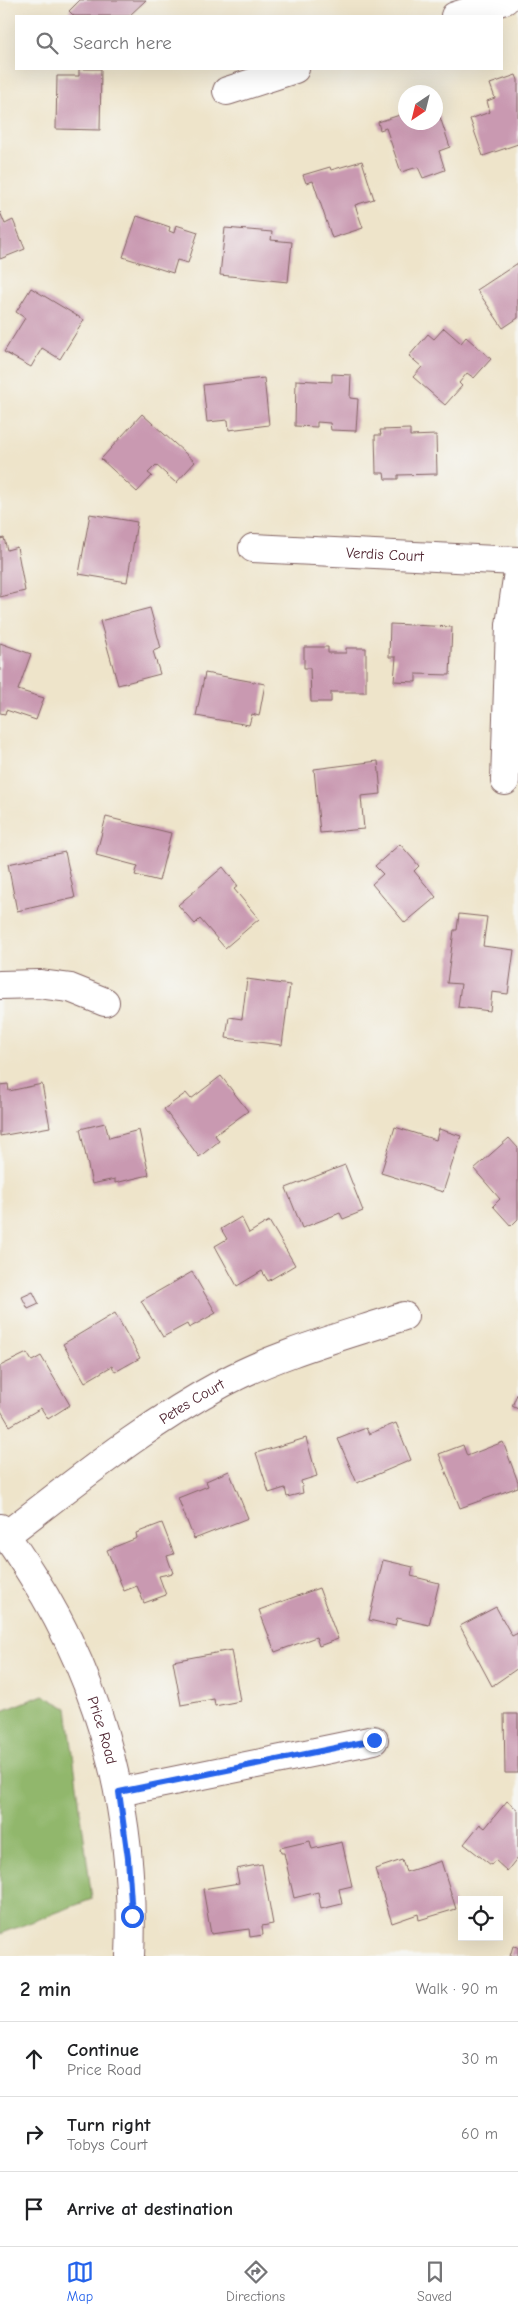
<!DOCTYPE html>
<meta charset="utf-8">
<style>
:root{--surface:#fff;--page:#f6f6f6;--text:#202124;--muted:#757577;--line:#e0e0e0;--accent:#2563eb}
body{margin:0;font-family:"Comic Neue",sans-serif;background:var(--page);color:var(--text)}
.controls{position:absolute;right:15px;bottom:15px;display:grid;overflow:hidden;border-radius:0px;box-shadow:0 5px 20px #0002}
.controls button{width:45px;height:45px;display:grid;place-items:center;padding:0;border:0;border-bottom:1px solid var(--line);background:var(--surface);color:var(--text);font:25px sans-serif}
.compass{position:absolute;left:398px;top:85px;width:45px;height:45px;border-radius:50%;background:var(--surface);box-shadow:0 5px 20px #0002;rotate:215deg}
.stop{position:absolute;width:15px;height:15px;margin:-11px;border:4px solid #2563eb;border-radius:50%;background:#fff}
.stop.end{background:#2563eb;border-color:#fff;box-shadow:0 1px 5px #0008}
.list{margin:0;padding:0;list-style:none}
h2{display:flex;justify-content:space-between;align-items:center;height:65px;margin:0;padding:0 20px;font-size:21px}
h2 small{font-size:16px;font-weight:400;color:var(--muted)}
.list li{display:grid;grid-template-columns:32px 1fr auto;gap:15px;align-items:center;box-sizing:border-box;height:75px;padding:0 20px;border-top:1px solid var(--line)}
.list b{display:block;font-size:19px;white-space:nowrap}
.list p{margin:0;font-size:16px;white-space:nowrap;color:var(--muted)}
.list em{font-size:16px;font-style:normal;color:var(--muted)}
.icon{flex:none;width:28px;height:28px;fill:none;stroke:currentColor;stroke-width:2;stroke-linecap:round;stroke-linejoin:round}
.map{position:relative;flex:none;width:518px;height:1956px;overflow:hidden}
.search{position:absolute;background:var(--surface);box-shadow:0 5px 20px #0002;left:15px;right:15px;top:15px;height:55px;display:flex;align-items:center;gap:12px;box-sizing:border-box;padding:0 18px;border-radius:0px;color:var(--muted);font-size:19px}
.sheet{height:290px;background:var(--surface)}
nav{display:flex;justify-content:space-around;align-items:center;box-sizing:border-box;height:70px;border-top:1px solid var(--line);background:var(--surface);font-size:14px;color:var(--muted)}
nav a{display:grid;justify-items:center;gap:2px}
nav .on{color:var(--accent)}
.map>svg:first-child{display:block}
.forest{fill:#91b76c;stroke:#6e6b4c}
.building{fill:#c999b1}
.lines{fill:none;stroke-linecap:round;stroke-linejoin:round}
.street-casing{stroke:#836463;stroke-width:30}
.street{stroke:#fff;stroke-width:28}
.route{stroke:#2563eb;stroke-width:6}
.labels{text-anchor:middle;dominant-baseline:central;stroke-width:5;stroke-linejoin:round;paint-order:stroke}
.street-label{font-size:15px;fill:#4a1f2b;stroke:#f6f6f2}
</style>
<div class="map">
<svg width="518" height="1956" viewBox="0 0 518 1956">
<rect width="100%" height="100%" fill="#f6f6f2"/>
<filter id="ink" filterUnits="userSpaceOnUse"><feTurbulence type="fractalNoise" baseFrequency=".02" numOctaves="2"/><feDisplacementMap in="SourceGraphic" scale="10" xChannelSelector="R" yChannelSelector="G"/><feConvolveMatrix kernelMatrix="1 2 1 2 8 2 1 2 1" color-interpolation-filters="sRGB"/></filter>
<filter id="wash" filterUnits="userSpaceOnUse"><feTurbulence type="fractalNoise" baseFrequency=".0096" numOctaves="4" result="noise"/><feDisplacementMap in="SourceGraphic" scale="20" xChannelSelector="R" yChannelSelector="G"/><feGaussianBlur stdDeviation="1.12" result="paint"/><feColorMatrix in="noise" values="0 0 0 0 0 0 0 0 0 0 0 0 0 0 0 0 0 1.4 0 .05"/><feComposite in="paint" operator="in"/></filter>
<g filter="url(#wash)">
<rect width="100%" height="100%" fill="#eee4ca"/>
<path class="forest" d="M43,1695L67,1708L92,1899L0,1934V1712Z"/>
<g id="blocks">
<g class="building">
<path d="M80,0H146L129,16H74L69,11Z"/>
<path d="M79,69H101L100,130L56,129L57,76H79Z"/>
<path d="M516,75L518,80V144L483,156L470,119L490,112L487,101L495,98L490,84Z"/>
<path d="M436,105L450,147L439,151L445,170L423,178L418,167L401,172L386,128L380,130L378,122L406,113V122H436Z"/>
<path d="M362,161L374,199L355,205L363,228L332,238L313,181L306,183L303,175L330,167L331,170Z"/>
<path d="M0,212L5,224L13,220L25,249L0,259Z"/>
<path d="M137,216L170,227L169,231L174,233L176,225L198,232L188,263L177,260L173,273L123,257Z"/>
<path d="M225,228L272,232L271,240L292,242L288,282L220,275Z"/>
<path d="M518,263V318L503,328L477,290Z"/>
<path d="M31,288L84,320L60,359L42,348L31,367L4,352L25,318L16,312Z"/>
<path d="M444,328L461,343L466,337L491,359L474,378L467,373L459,383L462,386L445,405L413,377L422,367L409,356L428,334L434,339Z"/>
<path d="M332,374L351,375L350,398L358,399L356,431L331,430L330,423L317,422V427L295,426L296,380L332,382Z"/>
<path d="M264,378L269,425L229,430L228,420L207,422L203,385Z"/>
<path d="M142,414L195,462L176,483L156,465L148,473L152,476L137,492L101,459Z"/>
<path d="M410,429V436L436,435L437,474L398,475V479H385L384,473H376L375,435H381L380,430Z"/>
<path d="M90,514L137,522L127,582L79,574Z"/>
<path d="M4,538L7,550L17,547L25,591L0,597V539Z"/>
<path d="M150,608L161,648L153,651L160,674L118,685L100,621Z"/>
<path d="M390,624L452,627L450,675L416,674V682L394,681L396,657H389Z"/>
<path d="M0,643L31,654L18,690L44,698L36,720L6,710L5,714L0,713Z"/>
<path d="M304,647H328V653H346V648H366V692H331V702H311L310,668H304Z"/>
<path d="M205,673L265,684L259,716L252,714L249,725L196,716Z"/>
<path d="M378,761L381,794L361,796L364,829L320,833L314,769Z"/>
<path d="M106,817L171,833L159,881L135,875L138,866L96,855Z"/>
<path d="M400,844L419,866L414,871L436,897L405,923L372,884L383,874L375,866Z"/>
<path d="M65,852L75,898L17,911L8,864Z"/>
<path d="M223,867L238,886L234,889L259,919L225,948L200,919L195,924L178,905Z"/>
<path d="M459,914L487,917L483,946L514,950L508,994L492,992L490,1011L458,1007L461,984L447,983L454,930H457Z"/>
<path d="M247,979L290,985L282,1045L226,1038L229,1017L242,1019Z"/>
<path d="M221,1076L248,1111L215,1135L219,1141L199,1157L164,1109L186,1093L191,1099Z"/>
<path d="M8,1084L9,1091L42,1084L50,1127L0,1136V1085Z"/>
<path d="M105,1123L109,1138L139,1130L149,1175L115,1183V1179L92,1184L80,1129Z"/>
<path d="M395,1127L436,1140L439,1129L461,1136L443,1192L381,1173Z"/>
<path d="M509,1138L518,1148V1219L511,1226L493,1206L500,1199L474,1169Z"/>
<path d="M345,1165L363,1211L343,1219L340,1213L302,1228L286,1188Z"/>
<path d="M241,1217L249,1233L269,1221L295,1265L268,1281L262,1271L237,1286L215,1246L227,1239L221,1229Z"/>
<path d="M192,1272L216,1313L189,1328L187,1324L163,1337L141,1301Z"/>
<path d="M33,1292L39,1304L28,1309L22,1297Z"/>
<path d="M115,1313L140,1358L115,1372L112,1366L85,1382L63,1344Z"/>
<path d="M27,1353L32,1361L41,1356L70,1405L48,1419L41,1408L10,1426L0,1409V1366Z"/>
<path d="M518,1392V1409L512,1406Z"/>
<path d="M396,1423L411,1460L357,1483L338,1439L366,1428L369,1434Z"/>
<path d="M306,1438L317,1476L301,1481L303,1493L287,1497L285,1488L269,1493L256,1453Z"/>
<path d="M503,1442L518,1482V1487L460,1508L439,1454L463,1445L467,1456Z"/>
<path d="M229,1471L248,1518L194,1539L178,1498L208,1486L206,1481Z"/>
<path d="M162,1523L174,1554L167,1556L173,1573L159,1576L166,1595L144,1603L137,1586L124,1591L107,1550L137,1538L136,1533Z"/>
<path d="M383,1560L413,1567L411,1576L439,1583L429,1625L397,1618L395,1626L369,1620Z"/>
<path d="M319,1588L338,1639L319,1646L316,1637L275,1652L259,1610Z"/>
<path d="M496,1607L512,1636L518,1633V1668L492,1686L460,1626Z"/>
<path d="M231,1650L240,1701L215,1706L214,1699L181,1705L173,1661Z"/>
<path d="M504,1714H518V1773H505Z"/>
<path d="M507,1801L518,1810V1857L507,1871L495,1860L491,1865L464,1844L480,1824L485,1828Z"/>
<path d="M310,1841L312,1849L342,1842L352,1886L339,1889L342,1904L321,1909L318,1892L294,1898L284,1853H281L280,1848Z"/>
<path d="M402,1860L406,1872L441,1861L456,1909L419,1920L418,1914L392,1923L375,1869Z"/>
<path d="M262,1864L273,1924L262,1926L263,1935L250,1937L249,1929L211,1934L203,1889L239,1883L236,1869Z"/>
<path d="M513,1946L518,1947V1956H510Z"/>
</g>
</g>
</g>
<g filter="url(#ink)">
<use href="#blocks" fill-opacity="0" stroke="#836463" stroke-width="1"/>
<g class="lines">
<g class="street-casing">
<g id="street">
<path d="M455,16L505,0"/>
<path d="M227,91L295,69"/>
<path id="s1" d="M253,548L518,561"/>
<path d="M505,781L510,625L518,572"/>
<path d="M0,985L39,984L70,988L105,1002"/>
<path id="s2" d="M0,1528C12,1543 22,1559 32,1575C105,1689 136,1822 130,1956"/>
<path id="s3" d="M6,1535C76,1482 145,1425 223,1383C279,1353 344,1336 404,1316"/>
<path d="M119,1792L374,1740"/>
</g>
</g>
<use href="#street" class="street"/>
</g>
</g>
<g class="lines" filter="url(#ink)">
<path class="route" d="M132,1916L128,1858L119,1792L374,1740"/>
</g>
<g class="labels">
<g class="street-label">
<text stroke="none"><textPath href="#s1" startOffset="132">Verdis Court</textPath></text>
<text stroke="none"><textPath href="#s3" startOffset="229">Petes Court</textPath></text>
<text stroke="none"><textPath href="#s2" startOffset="228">Price Road</textPath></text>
</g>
</g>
</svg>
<div class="controls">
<button><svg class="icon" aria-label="locate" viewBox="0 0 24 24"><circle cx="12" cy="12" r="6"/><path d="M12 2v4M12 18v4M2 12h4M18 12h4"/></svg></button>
</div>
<svg class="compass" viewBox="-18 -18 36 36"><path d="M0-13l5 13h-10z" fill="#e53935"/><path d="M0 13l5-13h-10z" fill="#757577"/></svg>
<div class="stop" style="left:132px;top:1916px"></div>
<div class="stop end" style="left:374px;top:1740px"></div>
<div class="search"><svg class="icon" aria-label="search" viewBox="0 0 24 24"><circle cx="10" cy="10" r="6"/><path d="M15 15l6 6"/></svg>Search here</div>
</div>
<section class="sheet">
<h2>2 min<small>Walk · 90 m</small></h2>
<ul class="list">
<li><svg class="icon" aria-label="ahead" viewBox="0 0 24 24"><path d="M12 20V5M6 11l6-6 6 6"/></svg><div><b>Continue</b><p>Price Road</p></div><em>30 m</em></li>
<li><svg class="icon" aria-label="right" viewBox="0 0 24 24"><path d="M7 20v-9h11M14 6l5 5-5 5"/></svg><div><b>Turn right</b><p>Tobys Court</p></div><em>60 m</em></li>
<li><svg class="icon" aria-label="arrive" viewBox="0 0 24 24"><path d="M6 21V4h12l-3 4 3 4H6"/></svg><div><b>Arrive at destination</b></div></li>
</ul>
</section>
<nav>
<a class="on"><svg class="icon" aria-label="map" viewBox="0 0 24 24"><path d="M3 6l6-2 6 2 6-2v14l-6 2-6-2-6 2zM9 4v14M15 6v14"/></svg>Map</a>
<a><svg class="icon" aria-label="directions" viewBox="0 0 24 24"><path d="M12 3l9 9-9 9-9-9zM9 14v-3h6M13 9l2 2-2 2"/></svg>Directions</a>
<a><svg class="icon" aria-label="saved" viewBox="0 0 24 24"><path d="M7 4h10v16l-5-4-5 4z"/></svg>Saved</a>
</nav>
